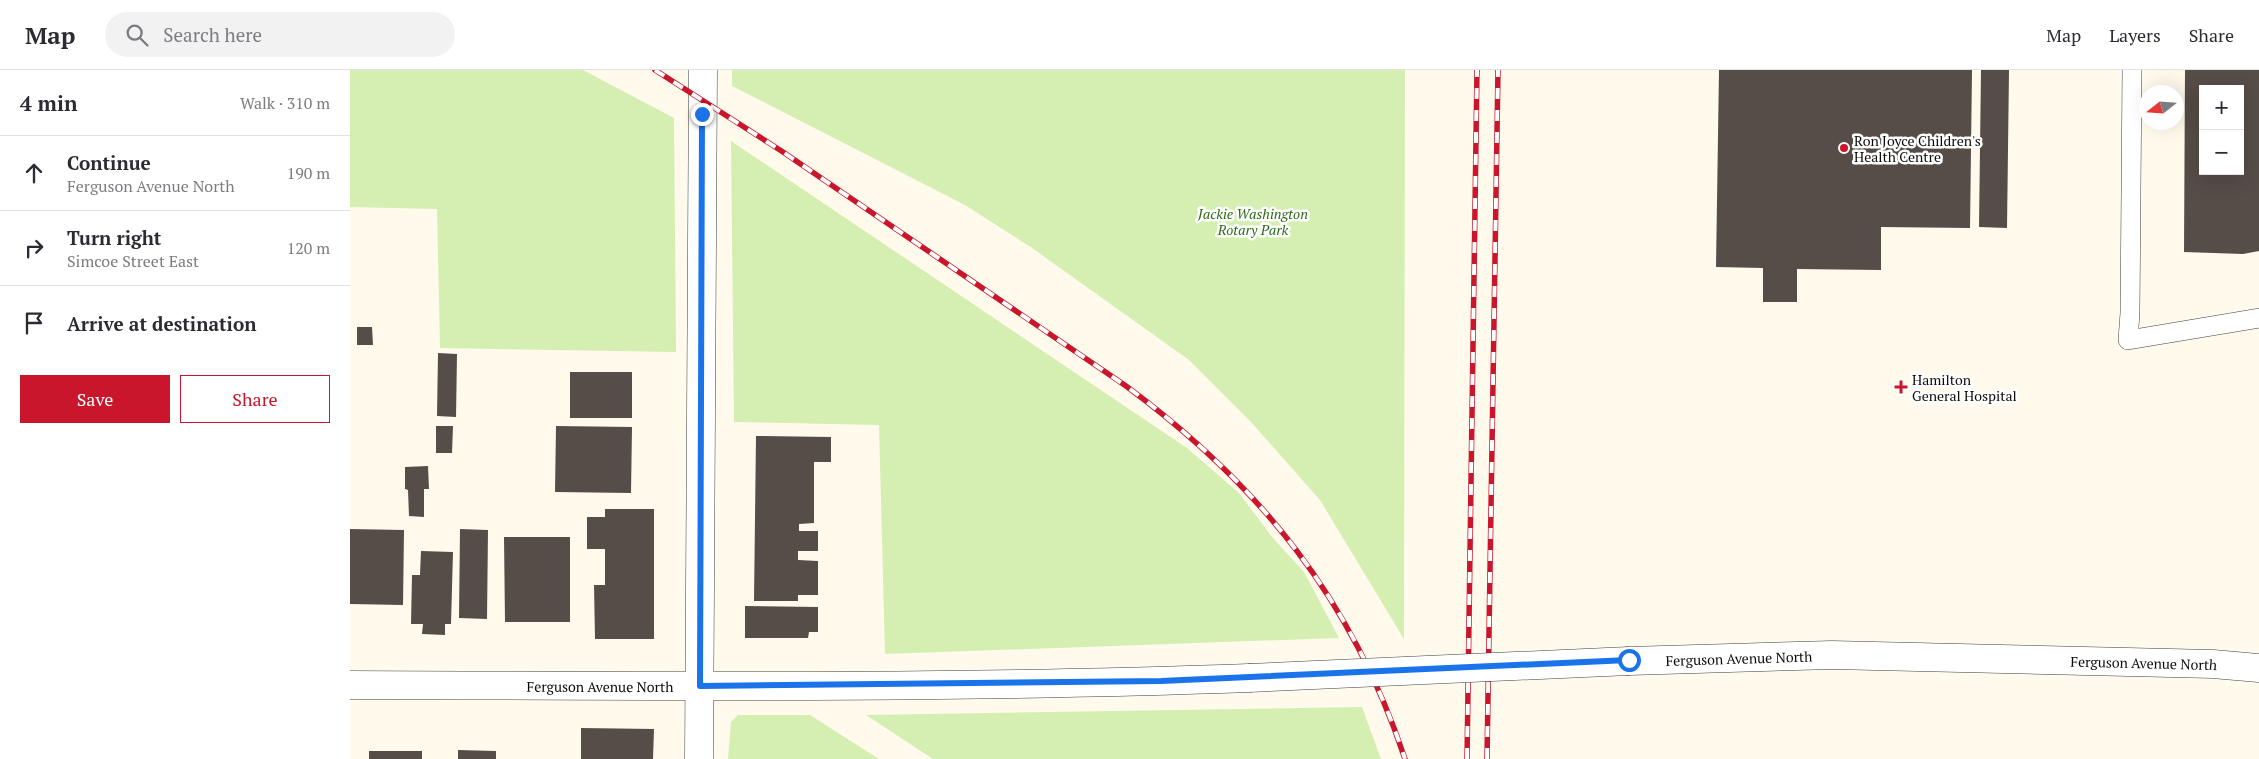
<!DOCTYPE html>
<meta charset="utf-8">
<style>
:root{--surface:#fff;--page:#f2f2f3;--text:#2b2b33;--muted:#7c7c81;--line:#e1e1e2;--accent:#ca162c}
body{margin:0;font-family:"PT Serif",serif;background:var(--page);color:var(--text)}
.controls{position:absolute;right:15px;top:15px;display:grid;overflow:hidden;border-radius:0px;box-shadow:0 5px 20px #0002}
.controls button{width:45px;height:45px;display:grid;place-items:center;padding:0;border:0;border-bottom:1px solid var(--line);background:var(--surface);color:var(--text);font:25px sans-serif}
.compass{position:absolute;left:1789px;top:15px;width:45px;height:45px;border-radius:50%;background:var(--surface);box-shadow:0 5px 20px #0002;rotate:253deg}
.stop{position:absolute;width:15px;height:15px;margin:-11px;border:4px solid #1a73e8;border-radius:50%;background:#fff}
.stop.end{background:#1a73e8;border-color:#fff;box-shadow:0 1px 5px #0008}
.list{margin:0;padding:0;list-style:none}
h2{display:flex;justify-content:space-between;align-items:center;height:65px;margin:0;padding:0 20px;font-size:21px}
h2 small{font-size:16px;font-weight:400;color:var(--muted)}
.list li{display:grid;grid-template-columns:32px 1fr auto;gap:15px;align-items:center;box-sizing:border-box;height:75px;padding:0 20px;border-top:1px solid var(--line)}
.list b{display:block;font-size:19px;white-space:nowrap}
.list p{margin:0;font-size:16px;white-space:nowrap;color:var(--muted)}
.list em{font-size:16px;font-style:normal;color:var(--muted)}
.actions{display:flex;gap:10px;padding:15px 20px}
.actions a{flex:1;padding:11px 0;border:1px solid var(--accent);border-radius:0px;text-align:center;font-size:18px;color:var(--accent)}
.actions .main{background:var(--accent);color:#fff}
.icon{flex:none;width:28px;height:28px;fill:none;stroke:currentColor;stroke-width:2;stroke-linecap:round;stroke-linejoin:round}
.map{position:relative;flex:none;width:1909px;height:689px;overflow:hidden}
header{display:flex;align-items:center;gap:30px;box-sizing:border-box;height:70px;padding:0 25px;background:var(--surface);border-bottom:1px solid var(--line)}
header strong{font-size:24px}
nav{display:flex;gap:28px;margin-inline-start:auto;font-size:18px}
.search{width:350px;height:45px;background:var(--page);display:flex;align-items:center;gap:12px;box-sizing:border-box;padding:0 18px;border-radius:28px;color:var(--muted);font-size:19px}
main{display:flex}
aside{flex:1;background:var(--surface)}
.map>svg:first-child{display:block}
.green{fill:#d5eeb1}
.building{fill:#564c48;fill-rule:evenodd}
.lines{fill:none;stroke-linecap:round;stroke-linejoin:round}
.lane-casing{stroke:#3f3f3f;stroke-width:20}
.street-casing{stroke:#3f3f3f;stroke-width:29}
.lane{stroke:#fff;stroke-width:19}
.street{stroke:#fff;stroke-width:28}
.rail-casing{stroke:#ca162c;stroke-width:5.5}
.rail{stroke:#fff;stroke-width:4;stroke-dasharray:11;stroke-linecap:butt}
.street-bridge-casing{stroke:#3f3f3f;stroke-width:29;stroke-linecap:butt}
.street-bridge{stroke:#fff;stroke-width:28}
.route{stroke:#1a73e8;stroke-width:6}
.poi-dot{fill:#ca162c;stroke:#fff;stroke-width:2}
.labels{text-anchor:middle;dominant-baseline:central;stroke-width:5;stroke-linejoin:round;paint-order:stroke}
.poi-label{font-size:14px;fill:#0c0c0c;stroke:#fff;text-anchor:start}
.park-label{font-size:14px;font-style:italic;fill:#2e6a16;stroke:#fff}
.street-label{font-size:14px;fill:#0c0c0c;stroke:#fff}
</style>
<header>
<strong>Map</strong>
<div class="search"><svg class="icon" aria-label="search" viewBox="0 0 24 24"><circle cx="10" cy="10" r="6"/><path d="M15 15l6 6"/></svg>Search here</div>
<nav><a>Map</a><a>Layers</a><a>Share</a></nav>
</header>
<main>
<aside>
<h2>4 min<small>Walk · 310 m</small></h2>
<ul class="list">
<li><svg class="icon" aria-label="ahead" viewBox="0 0 24 24"><path d="M12 20V5M6 11l6-6 6 6"/></svg><div><b>Continue</b><p>Ferguson Avenue North</p></div><em>190 m</em></li>
<li><svg class="icon" aria-label="right" viewBox="0 0 24 24"><path d="M7 20v-9h11M14 6l5 5-5 5"/></svg><div><b>Turn right</b><p>Simcoe Street East</p></div><em>120 m</em></li>
<li><svg class="icon" aria-label="arrive" viewBox="0 0 24 24"><path d="M6 21V4h12l-3 4 3 4H6"/></svg><div><b>Arrive at destination</b></div></li>
</ul>
<div class="actions"><a class="main">Save</a><a>Share</a></div>
</aside>
<div class="map">
<svg width="1909" height="689" viewBox="0 0 1909 689">
<rect width="100%" height="100%" fill="#fffaec"/>
<g class="green">
<path d="M0,0H233L324,48L326,282L90,278L87,139L0,137Z"/>
<path d="M382,0H1055L1054,569L970,430L901,352L839,290L682,178L615,135L382,16Z"/>
<path d="M381,71L837,378L889,423L922,467L954,502L989,568L535,584L529,355L384,352Z"/>
<path d="M1012,637L1031,689H583L516,645Z"/>
<path d="M388,645H460L529,689H378L381,652Z"/>
</g>
<g class="building">
<path d="M1369,0H1622L1620,158L1531,157V200L1447,199V232H1413V198L1366,197Z"/>
<path d="M1631,0H1659L1657,158L1629,157Z"/>
<path d="M1835,0H1909V181L1893,184L1834,182ZM1853,19H1890V101H1853Z"/>
<path d="M7,257H22L23,275H7Z"/>
<path d="M88,283L107,284L106,347L87,346Z"/>
<rect x="220" y="302" width="62" height="46"/>
<path d="M86,356H103L102,383H86Z"/>
<path d="M206,356L282,357L281,423L205,422Z"/>
<path d="M406,366L481,367V392H464V453L449,454V461H468V481H448V490L468,491V525H448V531H404Z"/>
<path d="M78,396L79,419H74V447L59,446L58,420L55,419V397Z"/>
<path d="M255,439H304V569H245L244,515H255V479H237V447H255Z"/>
<path d="M0,459L54,460L53,535L0,534Z"/>
<path d="M110,459L138,460L137,549L109,548Z"/>
<path d="M154,467H220V552H155Z"/>
<path d="M71,481L103,482L101,554H95V565L72,564L73,554H61L62,505H70Z"/>
<path d="M395,536L468,537V562H459L458,568H395Z"/>
<path d="M231,658L304,659L303,689H231Z"/>
<path d="M108,680L146,681V689H108Z"/>
<rect x="19" y="681" width="53" height="8"/>
</g>
<g class="lines">
<g class="lane-casing">
<path id="lane" d="M1782,0L1780,243L1778,270L1909,248"/>
</g>
<g class="street-casing">
<g id="street">
<path id="s1" d="M1279,591L1482,585L1863,594L1909,598"/>
<path id="s2" d="M0,615C300,616 600,619 899,608"/>
<path d="M349,689L353,0"/>
</g>
</g>
<use href="#lane" class="lane"/>
<use href="#street" class="street"/>
<g class="rail-casing">
<g id="rail">
<path d="M305,0L433,82L776,316C910,415 1002,529 1055,689"/>
<path d="M1117,689L1127,0"/>
<path d="M1137,689L1148,0"/>
</g>
</g>
<use href="#rail" class="rail"/>
<g class="street-bridge-casing">
<path id="street-bridge" d="M899,608L1279,591"/>
</g>
<use href="#street-bridge" class="street-bridge"/>
</g>
<g class="lines">
<path class="route" d="M352,44L350,616L811,611L1279,590"/>
</g>
<g class="poi-dot">
<circle cx="1494" cy="78" r="5"/>
<path d="M1548.5 309.5h5v5h5v5h-5v5h-5v-5h-5v-5h5z"/>
</g>
<g class="labels">
<g class="poi-label">
<text x="1504" y="70">Ron Joyce Children's<tspan x="1504" dy="16">Health Centre</tspan></text>
<text x="1562" y="309">Hamilton<tspan x="1562" dy="16">General Hospital</tspan></text>
</g>
<g class="park-label">
<text x="903" y="143">Jackie Washington<tspan x="903" dy="16">Rotary Park</tspan></text>
</g>
<g class="street-label">
<text stroke="none"><textPath href="#s1" startOffset="110">Ferguson Avenue North</textPath></text>
<text stroke="none"><textPath href="#s1" startOffset="515">Ferguson Avenue North</textPath></text>
<text stroke="none"><textPath href="#s2" startOffset="250">Ferguson Avenue North</textPath></text>
</g>
</g>
</svg>
<div class="controls">
<button>+</button>
<button>−</button>
</div>
<svg class="compass" viewBox="-18 -18 36 36"><path d="M0-13l5 13h-10z" fill="#e53935"/><path d="M0 13l5-13h-10z" fill="#7c7c81"/></svg>
<div class="stop" style="left:1279px;top:590px"></div>
<div class="stop end" style="left:352px;top:44px"></div>
</div>
</main>
